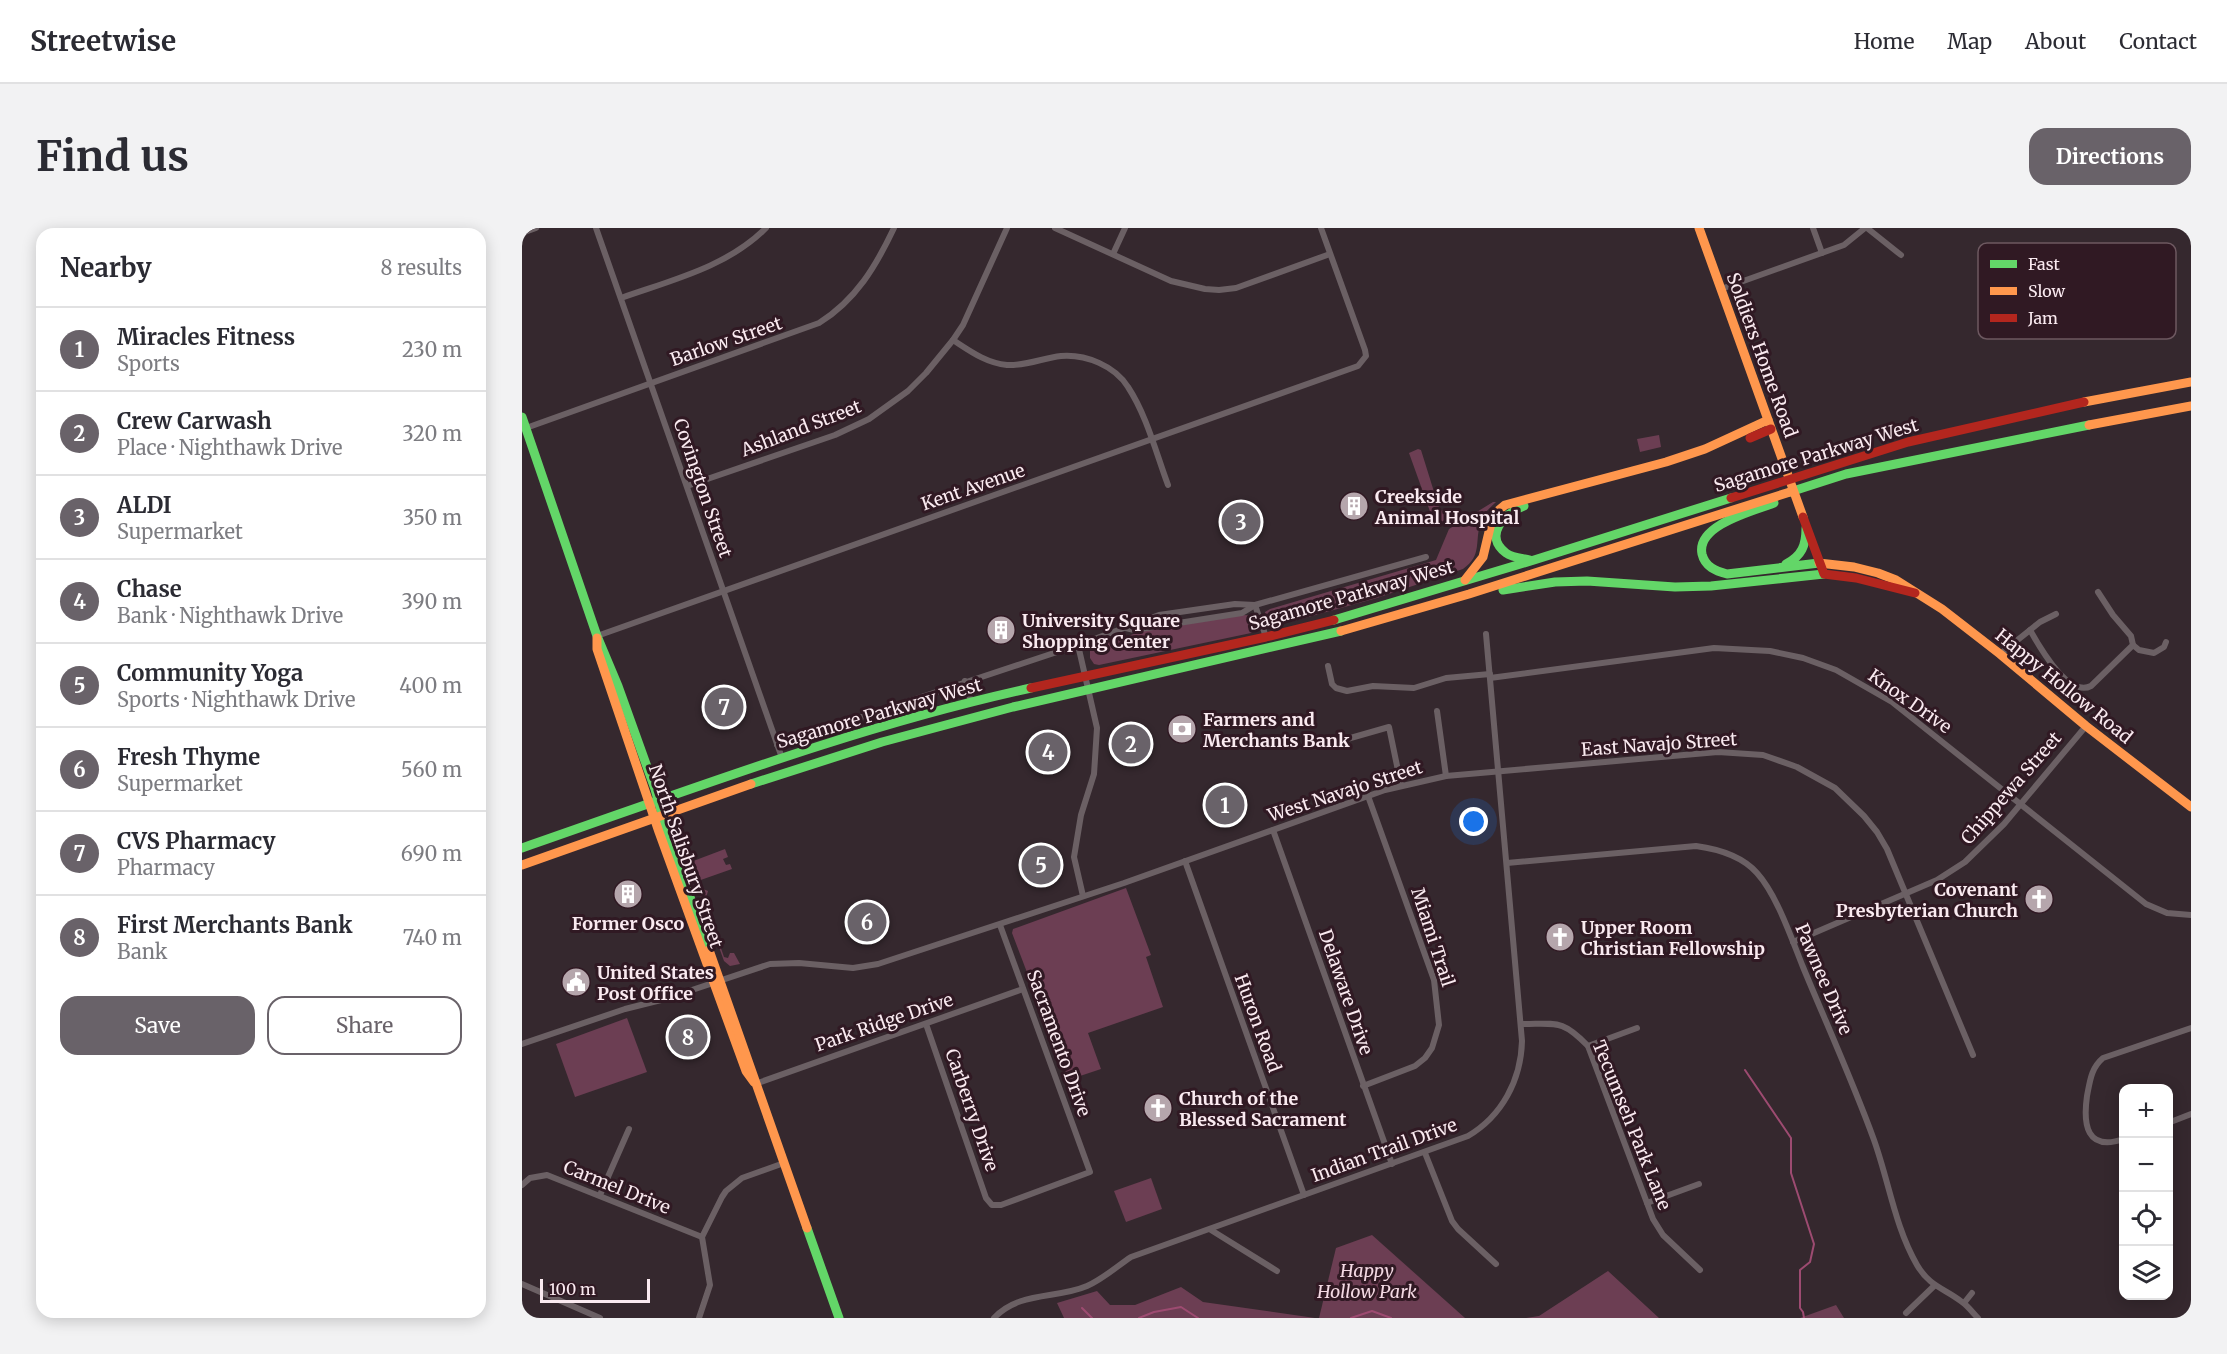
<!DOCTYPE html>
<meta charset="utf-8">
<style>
:root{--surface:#fff;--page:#f2f2f3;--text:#2b2b33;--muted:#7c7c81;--line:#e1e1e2;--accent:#696269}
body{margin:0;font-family:Merriweather,serif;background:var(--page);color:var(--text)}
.controls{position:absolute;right:18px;bottom:18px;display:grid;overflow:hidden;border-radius:12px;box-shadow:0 3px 15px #0003}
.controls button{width:54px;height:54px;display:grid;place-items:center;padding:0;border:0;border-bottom:2px solid var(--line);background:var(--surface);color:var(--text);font:30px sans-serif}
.scale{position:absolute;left:18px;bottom:15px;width:110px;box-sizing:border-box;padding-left:6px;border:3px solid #faeaf0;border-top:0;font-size:16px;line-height:21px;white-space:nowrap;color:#faeaf0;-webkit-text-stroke:4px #301923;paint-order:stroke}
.you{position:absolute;left:952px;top:594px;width:21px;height:21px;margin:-15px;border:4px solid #fff;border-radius:50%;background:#1a73e8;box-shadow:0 0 0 9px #1a73e833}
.badge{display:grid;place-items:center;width:39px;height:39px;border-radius:50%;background:var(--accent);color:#fff;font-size:20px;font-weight:700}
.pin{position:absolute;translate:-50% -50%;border:3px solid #fff;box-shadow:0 2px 6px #0006}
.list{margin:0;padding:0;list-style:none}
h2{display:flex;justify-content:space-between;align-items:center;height:78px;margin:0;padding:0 24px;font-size:26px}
h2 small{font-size:20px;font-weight:400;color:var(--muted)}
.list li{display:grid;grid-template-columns:39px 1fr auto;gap:18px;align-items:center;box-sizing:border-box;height:84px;padding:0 24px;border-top:2px solid var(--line)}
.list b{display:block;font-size:22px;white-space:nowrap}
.list p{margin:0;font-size:20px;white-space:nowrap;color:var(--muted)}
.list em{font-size:20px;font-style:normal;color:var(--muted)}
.actions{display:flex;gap:12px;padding:18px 24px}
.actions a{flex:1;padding:14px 0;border:2px solid var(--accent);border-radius:18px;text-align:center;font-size:21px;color:var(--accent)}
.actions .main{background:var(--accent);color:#fff}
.icon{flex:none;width:33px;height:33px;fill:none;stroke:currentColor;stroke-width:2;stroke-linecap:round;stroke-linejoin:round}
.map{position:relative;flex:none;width:1669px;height:1090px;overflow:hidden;border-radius:18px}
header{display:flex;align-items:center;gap:36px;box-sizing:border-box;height:84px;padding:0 30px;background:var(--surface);border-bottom:2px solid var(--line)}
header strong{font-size:28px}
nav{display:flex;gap:33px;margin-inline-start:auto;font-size:21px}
.intro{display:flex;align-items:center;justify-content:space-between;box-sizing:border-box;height:144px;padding:0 36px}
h1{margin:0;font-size:42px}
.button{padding:15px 27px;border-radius:18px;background:var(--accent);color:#fff;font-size:21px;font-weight:700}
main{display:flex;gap:36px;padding:0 36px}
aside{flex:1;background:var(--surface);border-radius:18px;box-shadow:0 3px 15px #0003}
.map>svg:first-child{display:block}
.green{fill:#6c3e53}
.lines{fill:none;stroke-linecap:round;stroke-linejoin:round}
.stream{stroke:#9d4b71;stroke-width:2}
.street{stroke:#6b6064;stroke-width:6}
.fast{stroke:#63d668;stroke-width:9}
.slow{stroke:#ff974d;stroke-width:9}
.jam{stroke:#b3261e;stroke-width:9}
.labels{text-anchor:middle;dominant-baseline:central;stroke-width:6;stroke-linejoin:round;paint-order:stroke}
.street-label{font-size:18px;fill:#faeaf0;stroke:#301923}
.poi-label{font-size:18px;font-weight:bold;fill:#faeaf0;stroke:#301923;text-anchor:start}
.park-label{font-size:18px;font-style:italic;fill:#f3d9e3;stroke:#301923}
.key{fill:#301923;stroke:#6d5860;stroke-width:1.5}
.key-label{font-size:16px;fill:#faeaf0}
</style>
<header>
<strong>Streetwise</strong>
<nav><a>Home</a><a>Map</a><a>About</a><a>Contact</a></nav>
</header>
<div class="intro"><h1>Find us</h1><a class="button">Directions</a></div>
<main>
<aside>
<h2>Nearby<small>8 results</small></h2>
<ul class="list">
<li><span class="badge">1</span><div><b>Miracles Fitness</b><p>Sports</p></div><em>230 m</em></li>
<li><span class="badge">2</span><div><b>Crew Carwash</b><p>Place · Nighthawk Drive</p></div><em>320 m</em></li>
<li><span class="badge">3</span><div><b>ALDI</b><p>Supermarket</p></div><em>350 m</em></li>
<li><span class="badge">4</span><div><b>Chase</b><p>Bank · Nighthawk Drive</p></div><em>390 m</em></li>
<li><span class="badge">5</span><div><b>Community Yoga</b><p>Sports · Nighthawk Drive</p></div><em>400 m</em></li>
<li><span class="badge">6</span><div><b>Fresh Thyme</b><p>Supermarket</p></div><em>560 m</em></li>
<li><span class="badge">7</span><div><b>CVS Pharmacy</b><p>Pharmacy</p></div><em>690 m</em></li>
<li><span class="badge">8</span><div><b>First Merchants Bank</b><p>Bank</p></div><em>740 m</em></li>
</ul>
<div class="actions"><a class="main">Save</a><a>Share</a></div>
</aside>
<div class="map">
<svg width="1669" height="1090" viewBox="0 0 1669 1090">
<rect width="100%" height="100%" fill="#35282e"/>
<g class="green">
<path d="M1137,207L1139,219L1118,224L1115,211Z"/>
<path d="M896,221L899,222L918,283L923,281L927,285C925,293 918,298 911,299L905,296L907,291L910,289L887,225Z"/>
<path d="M971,274H974C968,280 961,285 959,293C952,313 961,327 941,341L855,370L754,398H749L744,393L743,384L748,381L914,332L927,301Z"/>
<path d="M722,387C731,387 734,393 733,401L729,405L577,437L572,436L568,430V423L572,419L621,403Z"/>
<path d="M203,621L206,629L201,631L204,637L208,636L210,641L173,654L166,635Z"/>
<path d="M604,660L629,727L624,729L641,779L566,805L579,841L546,852L490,705L491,701Z"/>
<path d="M181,661L186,663L183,673L202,729L206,730L208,725H212L218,736L208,738L202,733L177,664Z"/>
<path d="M105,790L125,844L53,869L34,816Z"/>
<path d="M629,950L640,981L604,994L592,963Z"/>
<path d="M850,1007L943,1090H797L814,1020Z"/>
<path d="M1086,1043L1137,1090H1004L1017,1088Z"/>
<path d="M659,1059L681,1074L793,1090H542L535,1075L575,1063L588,1077H613Z"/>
<path d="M1314,1077L1322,1090H1278Z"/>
</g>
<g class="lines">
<g class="stream">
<path d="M1223,842L1269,910V945L1292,1016L1288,1034L1278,1042V1080L1281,1084L1282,1090"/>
<path d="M560,1080L570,1090"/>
<path d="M617,1090L632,1084L659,1079L676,1090"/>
<path d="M829,1090L850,1083L869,1090"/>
</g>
<g class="street">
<path d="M74,0L260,530"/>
<path d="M533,0L649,53L683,61L697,62L714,60L808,26"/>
<path d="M1291,0L1300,25"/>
<path d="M1345,0L1379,27"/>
<path d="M0,5L14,0"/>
<path d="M591,26L603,0"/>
<path d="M1199,61L1322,17L1343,0"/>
<path d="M99,70C150,52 205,39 244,0"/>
<path d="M431,112C448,123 464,135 485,137C504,138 521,130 539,128C564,126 593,138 606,159C625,188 634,225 646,257"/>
<path d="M4,200L297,95C334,72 354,38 372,0"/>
<path d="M165,258L313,207L347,191L386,163L404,145L431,112L441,97L485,0"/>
<path d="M733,377L744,409"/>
<path d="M604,400L612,402L720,385L733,377L904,329"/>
<path d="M1508,402C1517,418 1546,470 1569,458L1611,417L1609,408L1591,387L1576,364"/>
<path d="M75,408L836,138L844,128L843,122L799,0"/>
<path d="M556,417L575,500L572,546L559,587L552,629L561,668"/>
<path d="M1611,417L1617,422L1632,425L1642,419L1644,414"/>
<path d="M1478,426L1518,394L1534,386"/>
<path d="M806,438L810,456L814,460L825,463L851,458L892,460L924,450L968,446"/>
<path d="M968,450L1192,420L1248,423L1281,430L1314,442L1370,474L1624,676L1645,685L1669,687"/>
<path d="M443,453L449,474"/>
<path d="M915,483L924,548"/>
<path d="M825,511L867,499L879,557"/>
<path d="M255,517L556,417L637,387L713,376L733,377"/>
<path d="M751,602L870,936"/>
<path d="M663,633L782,967"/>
<path d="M985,635L1174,618C1196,621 1220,628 1235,645C1255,667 1270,712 1281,739C1305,797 1331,854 1352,912C1367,954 1373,999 1395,1037C1408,1059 1422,1060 1440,1074C1446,1078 1451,1085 1456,1090"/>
<path d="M1271,714L1415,652L1443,634L1482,596L1564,498"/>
<path d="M404,796L464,970L470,977H479L568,944L478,697"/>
<path d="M999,796C1035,796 1040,791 1066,818L1131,991L1141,1007L1178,1042"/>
<path d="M0,816L103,781L143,771L248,736L277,735L331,740L356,736L602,655L863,562L924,548L1196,524L1241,527L1275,539L1313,560L1342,588L1355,604L1365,621L1451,827"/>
<path d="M1066,818L1115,800"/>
<path d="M233,856L501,761"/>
<path d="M841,858L893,838L903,830L910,820L917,797L912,752L846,568"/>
<path d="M1646,895L1669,886"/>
<path d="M1602,911C1564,924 1561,896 1565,868C1568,853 1569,840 1581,830L1669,800"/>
<path d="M903,925L930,993L936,1001L974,1036"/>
<path d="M0,957L8,950L25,947L180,1009"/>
<path d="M78,967L107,901"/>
<path d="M1125,975L1177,956"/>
<path d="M689,1002L755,1043"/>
<path d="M0,1056L78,1090"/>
<path d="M1442,1075L1450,1065"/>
<path d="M1384,1085L1412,1058"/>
<path d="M177,1090L188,1057L180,1009L200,969L204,963L220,950L262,935"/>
<path d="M472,1090C497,1063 535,1071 565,1058C581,1051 594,1039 609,1029L946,908C980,888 999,852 1000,813L964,406"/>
</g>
<g class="fast">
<path d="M0,189L75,408L96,458L133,561L145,605L187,722"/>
<path d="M1268,264L1324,246L1567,197"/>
<path d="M1252,275C1231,283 1174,297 1180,326C1183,339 1194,343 1205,346L1297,335"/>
<path d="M1002,278C982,285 961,308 984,325C991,330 1000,330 1008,332"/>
<path d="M1264,336C1280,328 1284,317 1284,300"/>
<path d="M981,362L1033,354L1065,353L1153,359L1189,358L1302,346"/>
<path d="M812,392L1012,332L1209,270"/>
<path d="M229,556L360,514L491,479L819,403"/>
<path d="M0,620C168,562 335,498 509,460"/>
<path d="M285,1000L317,1090"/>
</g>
<g class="slow">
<path d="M1177,0L1281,289"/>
<path d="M1562,174L1669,154"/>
<path d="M1567,197L1669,178"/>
<path d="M1297,335L1332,339L1356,345L1374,352L1420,381L1478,426L1564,498L1669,579"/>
<path d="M943,352L961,329L971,287L983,277L1144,234L1183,221L1246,192"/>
<path d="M819,403L947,366L1268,264"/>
<path d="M75,410V421L137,604L224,843L232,854"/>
<path d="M0,637L229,556"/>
<path d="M187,722L285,1000"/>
</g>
<g class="jam">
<path d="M1228,210L1249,201"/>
<path d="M1209,270L1386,214L1562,174"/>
<path d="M1281,289L1302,346L1334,350L1393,365"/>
<path d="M509,460L744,409L812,392"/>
</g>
</g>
<defs>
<g id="building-disc" transform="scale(1.5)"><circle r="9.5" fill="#b5a6ac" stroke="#301923"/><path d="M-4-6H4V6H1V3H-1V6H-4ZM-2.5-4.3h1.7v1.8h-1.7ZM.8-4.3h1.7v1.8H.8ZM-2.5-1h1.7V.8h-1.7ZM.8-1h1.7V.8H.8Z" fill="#fff"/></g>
<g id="bank-disc" transform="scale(1.5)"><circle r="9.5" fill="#b5a6ac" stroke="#301923"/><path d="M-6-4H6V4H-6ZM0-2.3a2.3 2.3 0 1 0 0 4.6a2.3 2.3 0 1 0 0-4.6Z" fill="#fff"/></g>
<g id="church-disc" transform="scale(1.5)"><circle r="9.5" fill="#b5a6ac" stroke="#301923"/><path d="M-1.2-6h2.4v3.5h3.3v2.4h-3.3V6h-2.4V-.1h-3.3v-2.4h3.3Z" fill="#fff"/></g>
<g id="civic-disc" transform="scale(1.5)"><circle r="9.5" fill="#b5a6ac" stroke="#301923"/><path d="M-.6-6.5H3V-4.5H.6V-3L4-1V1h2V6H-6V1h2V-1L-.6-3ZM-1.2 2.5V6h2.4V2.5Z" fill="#fff"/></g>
</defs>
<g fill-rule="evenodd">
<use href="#building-disc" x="832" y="278"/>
<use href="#building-disc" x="479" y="402"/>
<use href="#bank-disc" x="660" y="501"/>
<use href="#building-disc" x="106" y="666"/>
<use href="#church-disc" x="1517" y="671"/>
<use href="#church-disc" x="1038" y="709"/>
<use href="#civic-disc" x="54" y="754"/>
<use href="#church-disc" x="636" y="880"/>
</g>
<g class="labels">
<g class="street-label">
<text transform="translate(204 113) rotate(-19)">Barlow Street</text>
<text transform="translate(1240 127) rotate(70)">Soldiers Home Road</text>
<text transform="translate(279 200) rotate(-21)">Ashland Street</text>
<text transform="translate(1294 227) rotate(-17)">Sagamore Parkway West</text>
<text transform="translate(451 259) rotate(-19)">Kent Avenue</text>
<text transform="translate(181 260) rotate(71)">Covington Street</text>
<text transform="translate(829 367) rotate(-16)">Sagamore Parkway West</text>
<text transform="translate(1542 458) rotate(39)">Happy Hollow Road</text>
<text transform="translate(1388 473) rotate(35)">Knox Drive</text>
<text transform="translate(357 485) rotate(-16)">Sagamore Parkway West</text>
<text transform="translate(1137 516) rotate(-4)">East Navajo Street</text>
<text transform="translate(1489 560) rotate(-49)">Chippewa Street</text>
<text transform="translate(823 563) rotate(-18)">West Navajo Street</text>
<text transform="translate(164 628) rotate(71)">North Salisbury Street</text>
<text transform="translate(911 709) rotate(72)">Miami Trail</text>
<text transform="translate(1302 751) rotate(67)">Pawnee Drive</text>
<text transform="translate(824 764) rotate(71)">Delaware Drive</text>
<text transform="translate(362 794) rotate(-19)">Park Ridge Drive</text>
<text transform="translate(736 795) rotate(70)">Huron Road</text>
<text transform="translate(537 815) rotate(70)">Sacramento Drive</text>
<text transform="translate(450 882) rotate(71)">Carberry Drive</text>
<text transform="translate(1110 897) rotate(68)">Tecumseh Park Lane</text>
<text transform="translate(862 922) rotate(-20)">Indian Trail Drive</text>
<text transform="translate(95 959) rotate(22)">Carmel Drive</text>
</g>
<g class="poi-label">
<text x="853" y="268">Creekside<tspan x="853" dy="21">Animal Hospital</tspan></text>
<text x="500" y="392">University Square<tspan x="500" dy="21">Shopping Center</tspan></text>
<text x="681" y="491">Farmers and<tspan x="681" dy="21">Merchants Bank</tspan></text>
<text x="1496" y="661" text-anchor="end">Covenant<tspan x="1496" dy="21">Presbyterian Church</tspan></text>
<text x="106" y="695" text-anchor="middle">Former Osco</text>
<text x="1059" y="699">Upper Room<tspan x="1059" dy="21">Christian Fellowship</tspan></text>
<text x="75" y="744">United States<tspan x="75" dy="21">Post Office</tspan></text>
<text x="657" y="870">Church of the<tspan x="657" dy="21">Blessed Sacrament</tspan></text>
</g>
<g class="park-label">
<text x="845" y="1042">Happy<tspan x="845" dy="21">Hollow Park</tspan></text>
</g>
</g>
<rect x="1456" y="15" width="198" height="96" rx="9" class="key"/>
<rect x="1468" y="32" width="27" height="8" fill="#63d668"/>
<rect x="1468" y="59" width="27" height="8" fill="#ff974d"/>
<rect x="1468" y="86" width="27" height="8" fill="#b3261e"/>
<g class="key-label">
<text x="1506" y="42">Fast</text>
<text x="1506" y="69">Slow</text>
<text x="1506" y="96">Jam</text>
</g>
</svg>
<div class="controls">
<button>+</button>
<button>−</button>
<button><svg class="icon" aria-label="locate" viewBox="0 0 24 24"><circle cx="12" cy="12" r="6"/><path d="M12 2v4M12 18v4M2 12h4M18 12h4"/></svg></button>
<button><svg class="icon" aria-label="layers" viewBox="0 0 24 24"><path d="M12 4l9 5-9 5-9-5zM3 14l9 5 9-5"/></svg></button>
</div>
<div class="scale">100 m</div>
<div class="you"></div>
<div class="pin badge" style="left:703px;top:577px">1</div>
<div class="pin badge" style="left:609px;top:516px">2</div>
<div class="pin badge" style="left:719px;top:294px">3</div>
<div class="pin badge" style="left:526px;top:524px">4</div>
<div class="pin badge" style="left:519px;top:637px">5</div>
<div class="pin badge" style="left:345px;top:694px">6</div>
<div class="pin badge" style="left:202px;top:479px">7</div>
<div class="pin badge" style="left:166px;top:809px">8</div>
</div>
</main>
